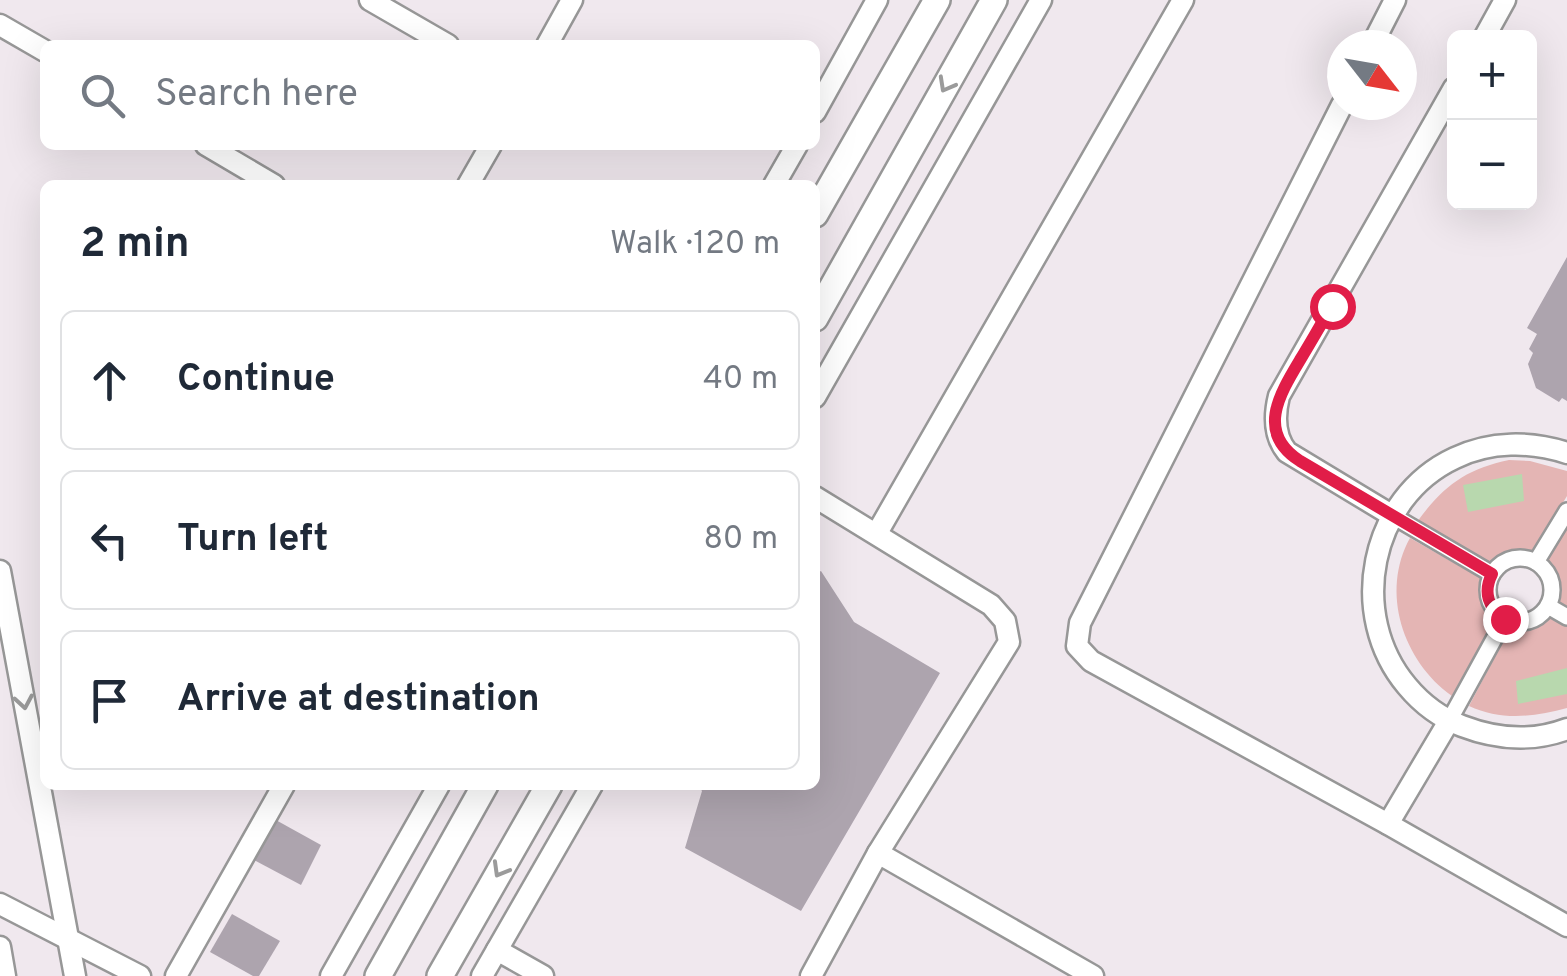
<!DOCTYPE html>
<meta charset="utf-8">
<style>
:root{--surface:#fff;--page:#f6f6f7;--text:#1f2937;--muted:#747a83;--line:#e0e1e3}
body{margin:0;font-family:Overpass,sans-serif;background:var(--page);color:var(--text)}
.controls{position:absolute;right:30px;top:30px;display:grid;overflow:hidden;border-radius:15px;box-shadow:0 10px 40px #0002}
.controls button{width:90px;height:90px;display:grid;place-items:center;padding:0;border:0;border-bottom:2px solid var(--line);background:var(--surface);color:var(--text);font:50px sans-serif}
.compass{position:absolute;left:1327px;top:30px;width:90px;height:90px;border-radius:50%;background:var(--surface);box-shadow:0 10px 40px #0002;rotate:121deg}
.stop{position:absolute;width:30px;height:30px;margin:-22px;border:8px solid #e11d48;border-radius:50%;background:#fff}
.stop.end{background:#e11d48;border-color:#fff;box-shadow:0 2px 10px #0008}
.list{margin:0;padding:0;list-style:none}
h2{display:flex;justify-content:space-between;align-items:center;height:130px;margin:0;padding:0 40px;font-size:42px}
h2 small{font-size:32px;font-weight:400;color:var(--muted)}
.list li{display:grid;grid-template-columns:65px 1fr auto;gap:30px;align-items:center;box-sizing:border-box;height:140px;margin:0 20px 20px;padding:0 20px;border:2px solid var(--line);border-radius:15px}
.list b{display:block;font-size:38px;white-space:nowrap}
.list em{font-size:32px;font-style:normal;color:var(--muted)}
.icon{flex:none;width:55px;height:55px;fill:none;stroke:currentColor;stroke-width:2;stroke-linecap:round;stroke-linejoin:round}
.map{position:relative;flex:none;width:1567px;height:976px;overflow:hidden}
.search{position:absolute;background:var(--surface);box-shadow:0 10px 40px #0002;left:40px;top:40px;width:780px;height:110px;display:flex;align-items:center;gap:25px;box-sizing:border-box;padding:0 35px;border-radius:15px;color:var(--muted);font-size:38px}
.panel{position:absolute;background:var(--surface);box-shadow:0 10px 40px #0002;left:40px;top:180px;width:780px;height:610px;border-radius:15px}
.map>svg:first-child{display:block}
.grass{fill:#e4b5b4}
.water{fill:#b8d8ae}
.building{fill:#ada4ae}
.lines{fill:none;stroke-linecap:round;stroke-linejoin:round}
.pedestrian-casing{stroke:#979797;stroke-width:20}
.minor-casing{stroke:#979797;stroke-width:25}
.tertiary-casing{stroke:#979797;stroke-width:30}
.pedestrian{stroke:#fff;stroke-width:15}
.minor{stroke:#fff;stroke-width:20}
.tertiary{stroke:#fff;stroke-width:25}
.oneway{stroke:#9b9b9b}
.route{stroke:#e11d48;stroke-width:12}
</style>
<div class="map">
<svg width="1567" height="976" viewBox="0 0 1567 976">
<rect width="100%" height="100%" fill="#f0e8ee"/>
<g class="grass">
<path d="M1509,460L1530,461L1567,471V496L1531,555H1512L1493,564L1417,522C1443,486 1466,469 1509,460Z"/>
<path d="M1567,525V608L1556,602L1557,587L1545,563Z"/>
<path d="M1410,538L1484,580V600L1495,619L1452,696C1403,661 1380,592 1410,538Z"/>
<path d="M1549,616L1567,627V708C1534,717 1501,721 1469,706L1510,628L1528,627Z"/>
</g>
<g class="water">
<path d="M1522,474L1524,501L1468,512L1463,485Z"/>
<path d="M1567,668V694L1518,704L1516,681Z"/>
</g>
<g class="building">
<path d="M1567,257V401L1562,398L1559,402L1536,388L1528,364L1533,353L1529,349L1537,334L1527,328Z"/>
<path d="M821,571L854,622L940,673L801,911L685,848L702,791L698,785H815V574Z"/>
<path d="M274,819L321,845L301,885L252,859Z"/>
<path d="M232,914L280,941L259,976H253L210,952Z"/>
</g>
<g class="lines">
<g class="pedestrian-casing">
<g id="pedestrian">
<path d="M1393,516L1492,574"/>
<circle cx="1520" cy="590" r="32"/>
<path d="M1536,562L1567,511"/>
<path d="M1548,606L1567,617"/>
<path d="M1449,721L1505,619"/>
</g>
</g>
<g class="minor-casing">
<g id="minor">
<path d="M370,0L448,45"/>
<path d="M0,25L45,51"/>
<path d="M1484,38L1505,0"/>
<path d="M547,45L572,0"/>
<path d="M1372,45L1395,0"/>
<path d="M1342,105L1080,623L1077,646L1091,661L1388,824L1567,926"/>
<path d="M815,112L877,0"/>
<path d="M206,145L274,185"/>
<path d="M468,185L491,145"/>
<path d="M774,185L797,145"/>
<path d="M815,397L1041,0"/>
<path d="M1567,453C1531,441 1490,441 1455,458C1369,498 1347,615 1407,686C1422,704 1441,718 1462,726C1496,739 1533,742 1567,729"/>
<path d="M1393,516L1287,452C1274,436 1274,416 1279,396L1454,88"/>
<path d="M877,533L1183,0"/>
<path d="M0,571L75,976"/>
<path d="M1388,824L1449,721"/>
<path d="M878,853L1093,976"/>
<path d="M0,904L140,976"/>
<path d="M0,947L5,976"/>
<path d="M497,950L543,976"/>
<path d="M176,976L284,785"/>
<path d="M331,976L439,785"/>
<path d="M482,976L592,785"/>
<path d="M811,976L878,853L1009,642L1005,621L991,605L815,497"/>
</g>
</g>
<g class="tertiary-casing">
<g id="tertiary">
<path d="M815,214L937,0"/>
<path d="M815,318L994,0"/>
<path d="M378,976L485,785"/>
<path d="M440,976L549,785"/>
</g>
</g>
<use href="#pedestrian" class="pedestrian"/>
<use href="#minor" class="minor"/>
<use href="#tertiary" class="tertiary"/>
</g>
<defs><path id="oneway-chevron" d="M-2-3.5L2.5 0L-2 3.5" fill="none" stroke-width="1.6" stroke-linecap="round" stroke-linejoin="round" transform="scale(2.5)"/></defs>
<g class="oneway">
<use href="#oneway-chevron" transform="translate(946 85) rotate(119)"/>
<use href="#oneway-chevron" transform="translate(24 702) rotate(80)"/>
<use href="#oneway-chevron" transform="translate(500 870) rotate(120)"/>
</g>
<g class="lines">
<path class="route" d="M1332,306C1321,324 1311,342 1300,360C1279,395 1256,433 1300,461L1492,574C1483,592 1488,608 1505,619"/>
</g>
</svg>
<div class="controls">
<button>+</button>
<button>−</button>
</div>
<svg class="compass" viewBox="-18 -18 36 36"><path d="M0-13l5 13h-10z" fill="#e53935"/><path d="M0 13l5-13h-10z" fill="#747a83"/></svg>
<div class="stop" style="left:1332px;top:306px"></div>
<div class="stop end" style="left:1505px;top:619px"></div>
<div class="search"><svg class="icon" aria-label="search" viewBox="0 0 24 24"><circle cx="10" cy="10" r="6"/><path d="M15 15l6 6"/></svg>Search here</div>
<section class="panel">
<h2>2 min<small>Walk · 120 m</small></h2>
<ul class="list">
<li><svg class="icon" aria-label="ahead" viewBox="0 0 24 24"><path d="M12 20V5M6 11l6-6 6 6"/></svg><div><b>Continue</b></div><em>40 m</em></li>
<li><svg class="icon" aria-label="left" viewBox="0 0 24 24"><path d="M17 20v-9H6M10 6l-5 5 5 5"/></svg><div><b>Turn left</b></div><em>80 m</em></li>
<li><svg class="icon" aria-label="arrive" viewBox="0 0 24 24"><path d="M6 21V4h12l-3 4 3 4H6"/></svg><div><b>Arrive at destination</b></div></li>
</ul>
</section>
</div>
